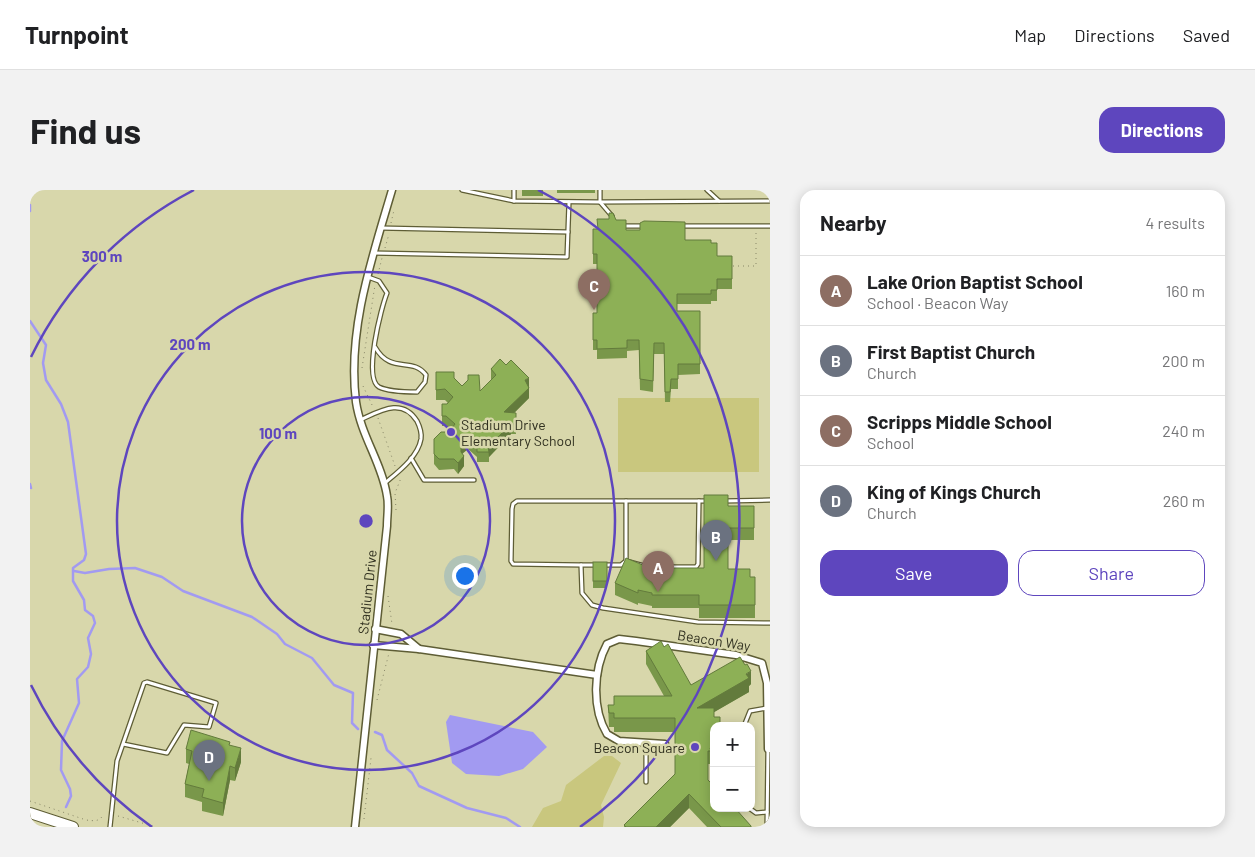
<!DOCTYPE html>
<meta charset="utf-8">
<style>
:root{--surface:#fff;--page:#f2f2f2;--text:#202124;--muted:#757577;--line:#e0e0e0;--accent:#5e46be}
body{margin:0;font-family:Barlow,sans-serif;background:var(--page);color:var(--text)}
.controls{position:absolute;right:15px;bottom:15px;display:grid;overflow:hidden;border-radius:10px;box-shadow:0 2px 12px #0003}
.controls button{width:45px;height:45px;display:grid;place-items:center;padding:0;border:0;border-bottom:1px solid var(--line);background:var(--surface);color:var(--text);font:25px sans-serif}
.you{position:absolute;left:434px;top:385px;width:18px;height:18px;margin:-12px;border:4px solid #fff;border-radius:50%;background:#1a73e8;box-shadow:0 0 0 8px #1a73e833}
.badge{display:grid;place-items:center;width:32px;height:32px;border-radius:50%;background:var(--accent);color:#fff;font-size:16px;font-weight:700}
.pin{position:absolute;translate:-50% -41px;filter:drop-shadow(0 1px 2px #0008)}
.pin::after{content:'';position:absolute;top:26px;width:18px;height:15px;background:inherit;clip-path:polygon(0 0,100% 0,50% 100%)}
.list{margin:0;padding:0;list-style:none}
h2{display:flex;justify-content:space-between;align-items:center;height:65px;margin:0;padding:0 20px;font-size:21px}
h2 small{font-size:16px;font-weight:400;color:var(--muted)}
.list li{display:grid;grid-template-columns:32px 1fr auto;gap:15px;align-items:center;box-sizing:border-box;height:70px;padding:0 20px;border-top:1px solid var(--line)}
.list b{display:block;font-size:19px;white-space:nowrap}
.list p{margin:0;font-size:16px;white-space:nowrap;color:var(--muted)}
.list em{font-size:16px;font-style:normal;color:var(--muted)}
.actions{display:flex;gap:10px;padding:15px 20px}
.actions a{flex:1;padding:11px 0;border:1px solid var(--accent);border-radius:15px;text-align:center;font-size:18px;color:var(--accent)}
.actions .main{background:var(--accent);color:#fff}
.map{position:relative;flex:none;width:740px;height:637px;overflow:hidden;border-radius:15px}
header{display:flex;align-items:center;gap:30px;box-sizing:border-box;height:70px;padding:0 25px;background:var(--surface);border-bottom:1px solid var(--line)}
header strong{font-size:24px}
nav{display:flex;gap:28px;margin-inline-start:auto;font-size:18px}
.intro{display:flex;align-items:center;justify-content:space-between;box-sizing:border-box;height:120px;padding:0 30px}
h1{margin:0;font-size:35px}
.button{padding:12px 22px;border-radius:15px;background:var(--accent);color:#fff;font-size:18px;font-weight:700}
main{display:flex;gap:30px;padding:0 30px}
aside{flex:1;background:var(--surface);border-radius:15px;box-shadow:0 2px 12px #0003}
.map>svg:first-child{display:block}
.green{fill:#c9c77e}
.water{fill:#a29af1}
.lines{fill:none;stroke-linecap:round;stroke-linejoin:round}
.stream{stroke:#a29af1;stroke-width:2.5}
.service-casing{stroke:#5e5d35;stroke-width:5.5}
.minor-casing{stroke:#5e5d35;stroke-width:9}
.primary-casing{stroke:#5e5d35;stroke-width:12}
.path{stroke:#878667;stroke-width:1;stroke-dasharray:1 4;stroke-linecap:butt}
.service{stroke:#fff;stroke-width:3}
.minor{stroke:#fff;stroke-width:6}
.primary{stroke:#fff;stroke-width:10}
.wall{fill:#79974a}
.shaded-wall{fill:#637b3c}
.building{fill:#8db056;stroke:#637b3c}
.ring{fill:none;stroke:#5e46be;stroke-width:2.5}
.poi-dot{fill:#5e46be;stroke:#d8d7ab;stroke-width:2}
.labels{text-anchor:middle;dominant-baseline:central;stroke-width:5;stroke-linejoin:round;paint-order:stroke}
.poi-label{font-size:14px;fill:#30301f;stroke:#d8d7ab;text-anchor:start}
.street-label{font-size:14px;fill:#30301f;stroke:#d8d7ab}
.centre{fill:#5e46be;stroke:#d8d7ab;stroke-width:2.5}
.ring-label{font-size:15px;text-anchor:middle;font-weight:bold;fill:#5e46be;stroke:#d8d7ab;stroke-width:5;stroke-linejoin:round;paint-order:stroke}
</style>
<header>
<strong>Turnpoint</strong>
<nav><a>Map</a><a>Directions</a><a>Saved</a></nav>
</header>
<div class="intro"><h1>Find us</h1><a class="button">Directions</a></div>
<main>
<div class="map">
<svg width="740" height="637" viewBox="0 0 740 637">
<rect width="100%" height="100%" fill="#d8d7ab"/>
<g class="green">
<rect x="588" y="208" width="141" height="74"/>
<path d="M574,566H582L591,573L571,615L574,627L573,637H502L513,618L531,611L536,595Z"/>
</g>
<path class="water" d="M420,525L503,542L517,557L493,579L469,586L436,584L422,573L416,532Z"/>
<g class="lines">
<g class="stream">
<path d="M0,15V21"/>
<path d="M0,131L16,155L13,173L16,190L31,214L38,232L56,364L54,370L43,378V391L54,410L55,420L63,426L65,433L58,448L61,464L58,477L47,489L49,513L32,551L31,580L40,599L41,606L36,617"/>
<path d="M0,294L1,298"/>
<path d="M44,381L55,383L79,379L105,378L132,387L153,401L222,427L247,444L255,454L282,468L304,495L323,503L322,533L328,539"/>
<path d="M345,542L352,545L357,560L382,583L389,596L437,618L476,628L490,637"/>
</g>
<g class="service-casing">
<g id="service">
<path d="M432,0L484,11L570,12L582,26"/>
<path d="M570,0V12L740,11"/>
<path d="M677,0L689,11"/>
<path d="M484,11V0"/>
<path d="M593,36H612"/>
<path d="M651,36H740"/>
<path d="M351,38L538,42"/>
<path d="M344,63L537,67L539,12"/>
<path d="M338,87L349,91L357,103C351,118 333,188 349,197C359,202 376,202 387,202L395,192L396,185C382,166 361,185 345,157"/>
<path d="M330,230C350,221 372,207 387,231C390,237 392,242 391,249C388,267 368,282 355,293"/>
<path d="M381,268L394,290H444"/>
<path d="M596,311V371"/>
<path d="M678,311H487L483,314L482,319L481,371L483,374L551,375L552,403L562,415L573,418L668,432L740,433"/>
<path d="M694,311L740,310"/>
<path d="M551,375H565"/>
<path d="M574,375H591L596,371L618,377H666L668,374L669,311"/>
<path d="M714,536L720,521L737,518"/>
<path d="M616,554V592"/>
<path d="M719,618L726,623L737,622"/>
<path d="M80,637L87,571L114,493L117,492L186,513L179,537L154,535L137,563L93,554"/>
<path d="M737,637L738,559"/>
</g>
</g>
<g class="minor-casing">
<g id="minor">
<path d="M345,439L371,444L389,459"/>
<path d="M343,455L389,459L567,485"/>
<path d="M635,554L589,551L577,544C562,519 563,480 577,454L589,449L606,451L706,465L732,473L737,493L738,559H740"/>
<path d="M325,637L357,336C357,326 359,315 357,306C352,273 331,246 326,212C317,140 342,68 362,0"/>
</g>
</g>
<g class="primary-casing">
<path id="primary" d="M0,623L43,637"/>
</g>
<g class="path">
<path d="M361,33L364,20"/>
<path d="M355,58L359,44"/>
<path d="M703,76H726V43"/>
<path d="M348,84L352,68"/>
<path d="M332,178L345,95"/>
<path d="M333,196L343,217"/>
<path d="M348,228L365,276"/>
<path d="M366,320L365,303L371,288"/>
<path d="M358,406L362,434"/>
<path d="M347,510L359,463"/>
<path d="M0,611L56,630C65,631 69,632 74,624"/>
<path d="M88,626L126,637"/>
<path d="M334,629L341,568"/>
</g>
<use href="#service" class="service"/>
<use href="#minor" class="minor"/>
<use href="#primary" class="primary"/>
</g>
<g class="wall">
<rect x="492" y="0" width="21" height="6"/>
<rect x="527" y="0" width="38" height="3"/>
<path d="M586,30L596,40L655,50L681,53L687,66H702V99H687V111H681V114H647V121H670V184L648,185V199H641L640,212H635L634,164H624L623,202L610,200L609,160L597,161V168L567,169V160H563V134L567,123V74H563V39H568Z"/>
<path d="M461,179L499,198V208L484,223H486V244H481L459,267V272H447V267L438,259L432,263L434,276L428,284L424,279L409,280L404,274V249L419,242L420,240L416,236H412V214H417L418,213L415,210H406V182L424,188L432,196L450,201L461,190Z"/>
<path d="M698,316H724V350H698V379L720,387H725V428H669V418H622V416L608,413V415L585,405V393L620,378H674Z"/>
<rect x="563" y="372" width="14" height="26"/>
<path d="M634,457L661,495L721,494L719,496V502L684,522V572H681V574H678V590L721,637H677L659,618L640,637H594V635L645,584V542H584V537H579L578,515H584L634,506L616,474V461Z"/>
<path d="M200,556L211,572L205,591L200,590L193,626L172,621V612L155,607V594L159,574L156,573V559Z"/>
</g>
<g class="shaded-wall">
<path d="M499,188V208L474,233V222L495,190Z"/>
<path d="M481,234V244L459,267L458,257Z"/>
<path d="M438,248V259L431,265V254Z"/>
<path d="M434,266V276L428,284V273Z"/>
<path d="M721,481V494L719,496V502L667,532V518Z"/>
<path d="M211,558V572L205,591V578Z"/>
<path d="M200,576V590L193,626V613Z"/>
<path d="M659,604V618L640,637H626Z"/>
</g>
<g class="building">
<path d="M579,23H583L586,30H596V40H610V33L614,31L655,32V50H681V53H687V66H702V89H687V100H681V104H647V121H670V174H648V189H641L640,202H635L634,153H624L623,191L610,189L609,150H597V158L567,159V150H563V123H567V64H563V39H568L567,29H579Z"/>
<path d="M470,169L476,175L481,170L499,188L495,190L499,198L474,222L486,223V234H481L458,257L459,262H447V257L438,248L431,254V262L434,266L428,273L424,269H409L404,264V249L411,242H419L425,234L416,226H412V214H417L423,207L415,199L406,200V182H424V188L432,196L438,190V185H449L450,201L466,185L461,179Z"/>
<path d="M674,305H698V316H724V338H698V379H720V387H725V415H669V405H622V403L608,400V403L585,393L596,368L620,378H674Z"/>
<rect x="563" y="372" width="14" height="19"/>
<path d="M631,451L634,457L638,454L661,495L710,467L715,475L717,474L721,481L716,484L719,488L667,518H684V527H690V536H684V558H680L681,561H678V590L684,596V618H705L721,636V637H691L659,604L626,637H596L594,635L645,584V528H584V523H579L578,515H584V506H642L616,461Z"/>
<path d="M161,540L200,552L199,555L211,558L205,578L200,576L193,613L172,607L174,599L155,594L162,561L156,559Z"/>
</g>
<g class="ring">
<circle cx="336" cy="331" r="124"/>
<circle cx="336" cy="331" r="249"/>
<path d="M122 637A373 373 0 0 1 1 495M1 167A373 373 0 0 1 164 0M508 0A373 373 0 0 1 550 637"/>
</g>
<g class="poi-dot">
<circle cx="421" cy="242" r="5"/>
<circle cx="665" cy="557" r="5"/>
</g>
<g class="labels">
<g class="poi-label">
<text x="431" y="234">Stadium Drive<tspan x="431" dy="16">Elementary School</tspan></text>
<text x="655" y="557" text-anchor="end">Beacon Square</text>
</g>
<g class="street-label">
<text transform="translate(337 402) rotate(-84)">Stadium Drive</text>
<text transform="translate(684 450) rotate(9)">Beacon Way</text>
</g>
</g>
<circle cx="336" cy="331" r="8" class="centre"/>
<g class="ring-label">
<text x="72" y="72">300 m</text>
<text x="160" y="160">200 m</text>
<text x="248" y="249">100 m</text>
</g>
</svg>
<div class="controls">
<button>+</button>
<button>−</button>
</div>
<div class="you"></div>
<div class="pin badge" style="left:628px;top:402px;background:#8d6e63">A</div>
<div class="pin badge" style="left:686px;top:371px;background:#6b7280">B</div>
<div class="pin badge" style="left:564px;top:120px;background:#8d6e63">C</div>
<div class="pin badge" style="left:179px;top:591px;background:#6b7280">D</div>
</div>
<aside>
<h2>Nearby<small>4 results</small></h2>
<ul class="list">
<li><span class="badge" style="background:#8d6e63">A</span><div><b>Lake Orion Baptist School</b><p>School · Beacon Way</p></div><em>160 m</em></li>
<li><span class="badge" style="background:#6b7280">B</span><div><b>First Baptist Church</b><p>Church</p></div><em>200 m</em></li>
<li><span class="badge" style="background:#8d6e63">C</span><div><b>Scripps Middle School</b><p>School</p></div><em>240 m</em></li>
<li><span class="badge" style="background:#6b7280">D</span><div><b>King of Kings Church</b><p>Church</p></div><em>260 m</em></li>
</ul>
<div class="actions"><a class="main">Save</a><a>Share</a></div>
</aside>
</main>
